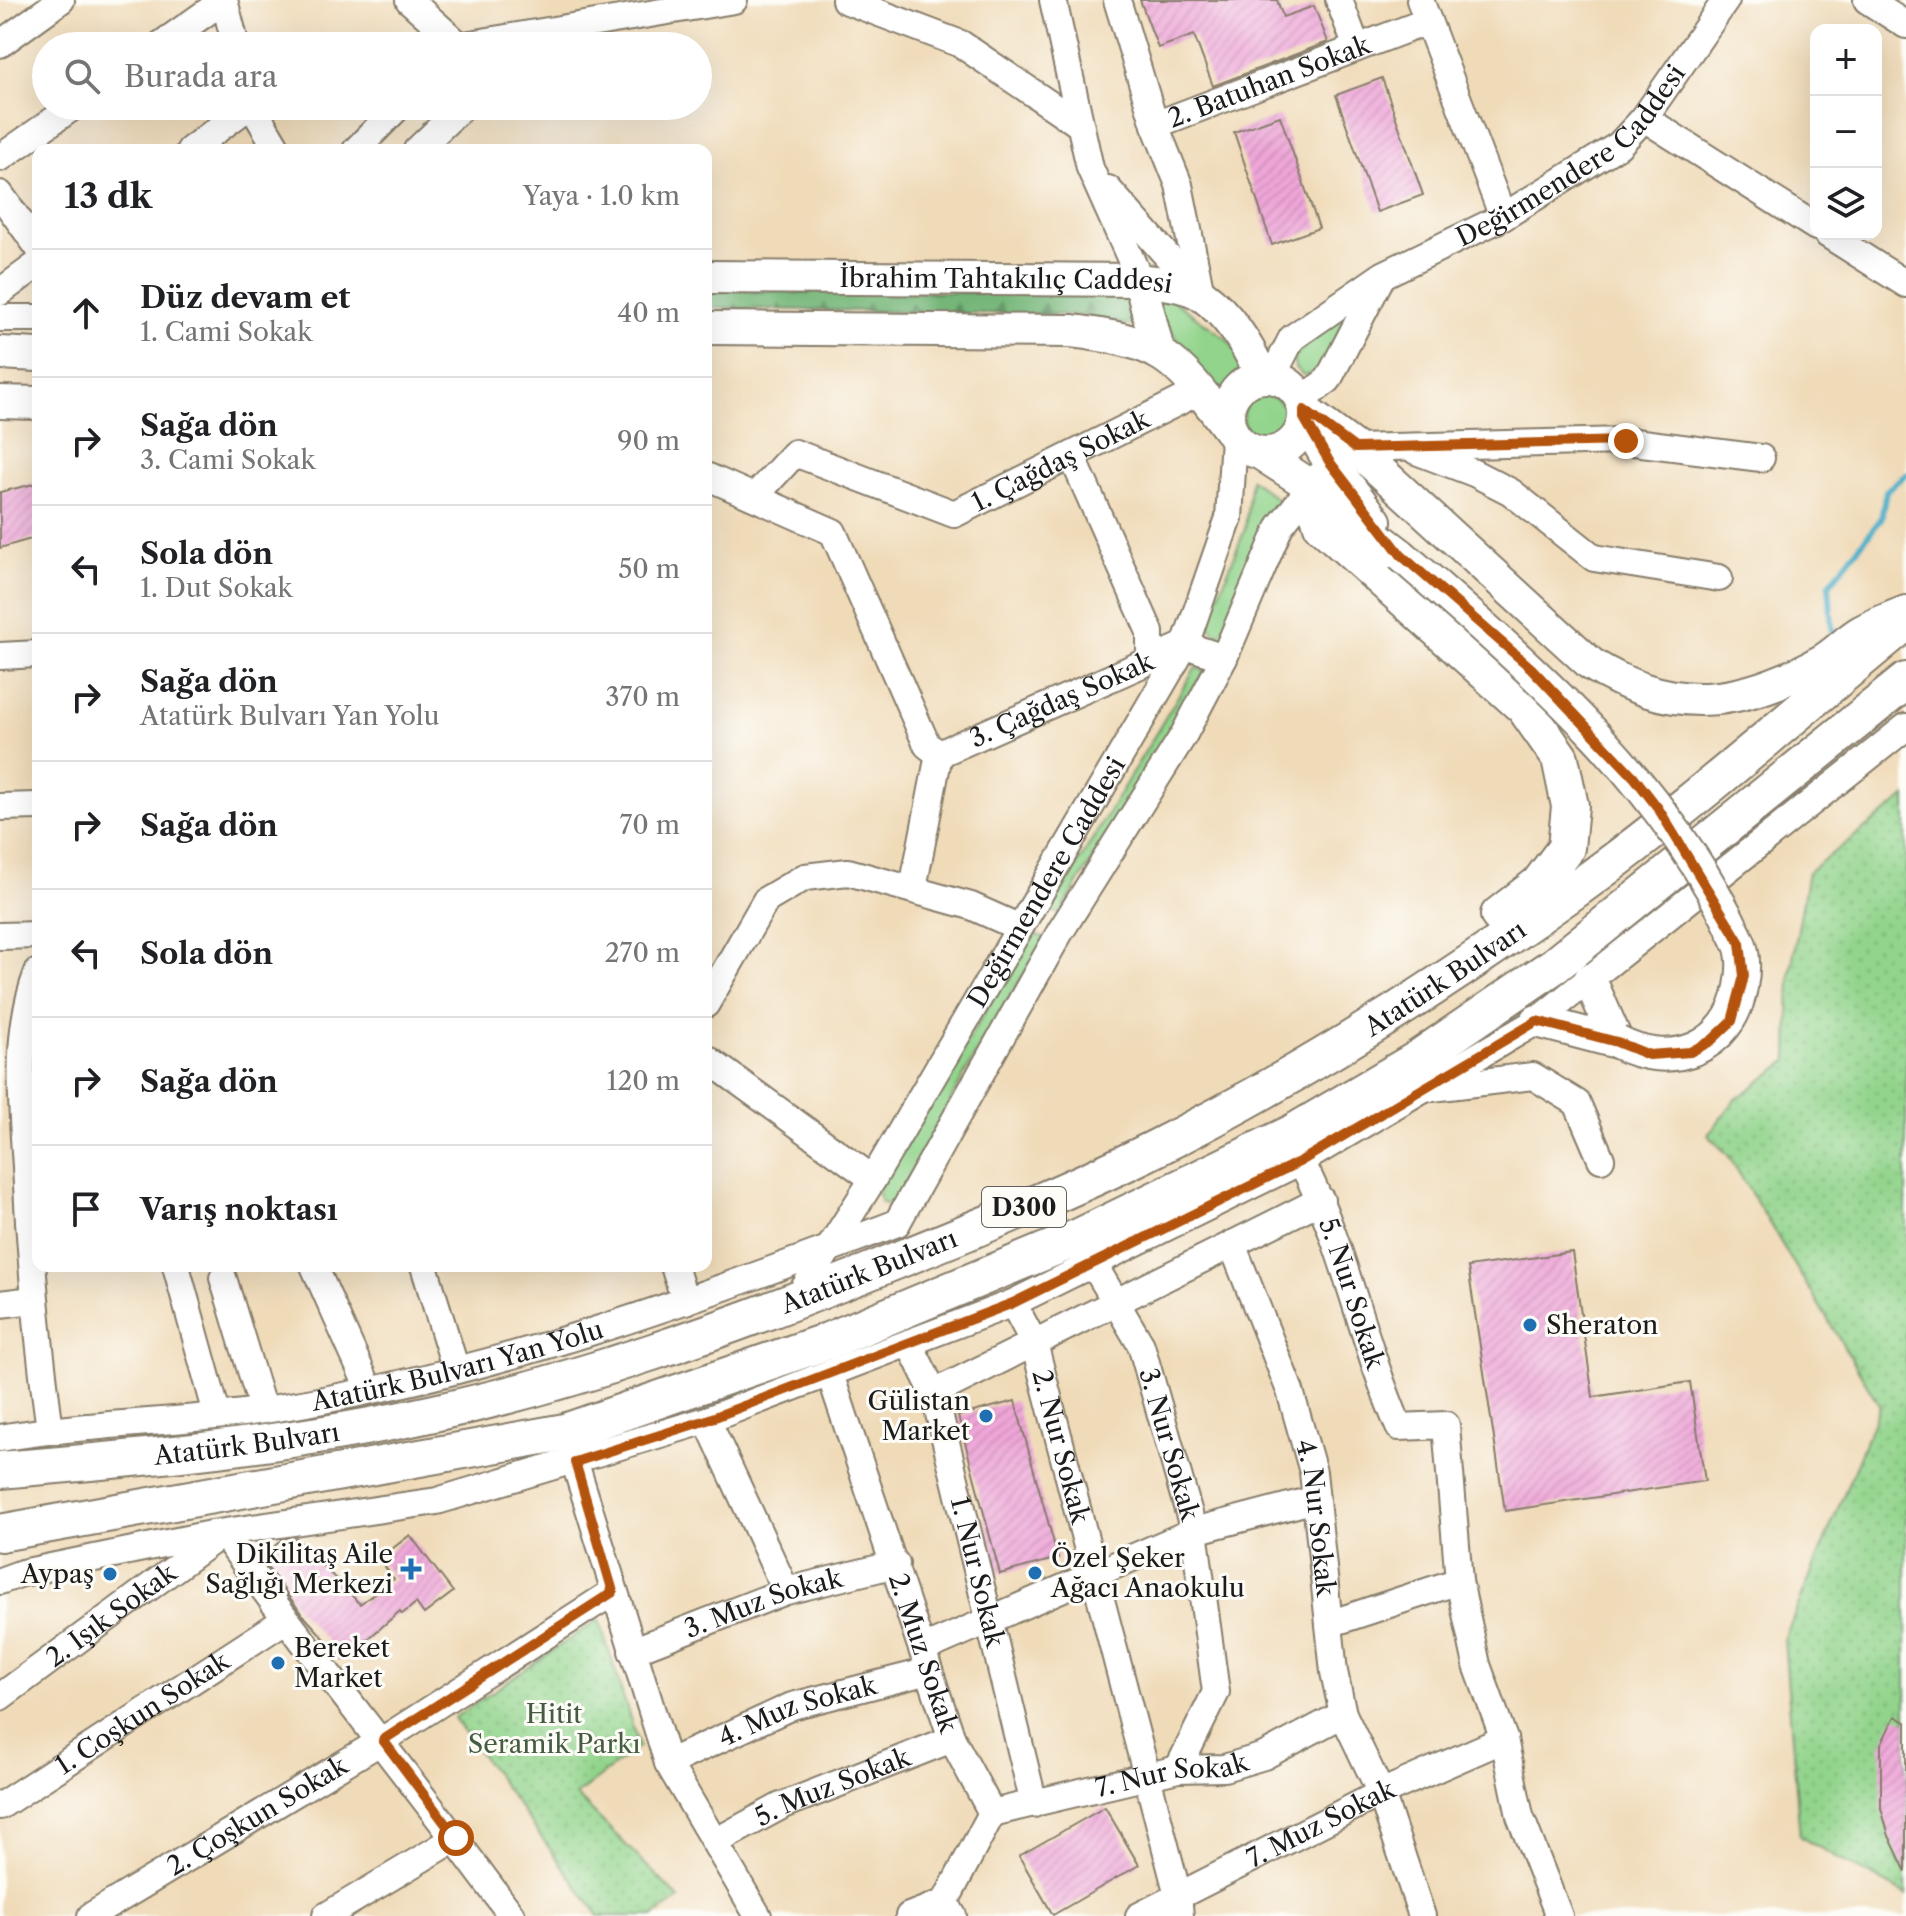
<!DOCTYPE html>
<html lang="tr">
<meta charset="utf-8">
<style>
:root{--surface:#fff;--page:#f2f2f2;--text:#202124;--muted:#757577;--line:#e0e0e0}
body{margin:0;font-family:"Libre Caslon Text",serif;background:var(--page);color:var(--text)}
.controls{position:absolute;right:24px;top:24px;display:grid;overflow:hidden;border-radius:16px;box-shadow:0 8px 32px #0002}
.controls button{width:72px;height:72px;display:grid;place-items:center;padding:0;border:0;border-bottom:2px solid var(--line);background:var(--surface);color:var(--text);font:40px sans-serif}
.stop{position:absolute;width:24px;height:24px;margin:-18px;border:6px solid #b45309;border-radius:50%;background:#fff}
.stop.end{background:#b45309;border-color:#fff;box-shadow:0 2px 8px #0008}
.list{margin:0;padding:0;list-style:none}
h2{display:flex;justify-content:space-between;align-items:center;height:104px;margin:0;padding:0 32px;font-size:34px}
h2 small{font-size:26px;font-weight:400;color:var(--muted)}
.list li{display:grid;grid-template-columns:52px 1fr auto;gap:24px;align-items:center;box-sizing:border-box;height:128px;padding:0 32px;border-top:2px solid var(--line)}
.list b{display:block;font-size:30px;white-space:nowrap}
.list p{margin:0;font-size:26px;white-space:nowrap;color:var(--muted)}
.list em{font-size:26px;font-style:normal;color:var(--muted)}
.icon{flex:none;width:44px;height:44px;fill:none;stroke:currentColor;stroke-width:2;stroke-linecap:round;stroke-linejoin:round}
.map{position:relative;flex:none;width:1906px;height:1916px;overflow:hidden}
.search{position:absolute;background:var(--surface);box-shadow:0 8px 32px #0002;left:32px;top:32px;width:680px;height:88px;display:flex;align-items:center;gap:20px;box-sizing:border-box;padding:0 28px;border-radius:44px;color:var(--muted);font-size:30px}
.panel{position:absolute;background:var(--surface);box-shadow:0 8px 32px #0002;left:32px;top:144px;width:680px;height:1128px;border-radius:16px}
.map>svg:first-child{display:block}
.grass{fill:#92d48c;stroke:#577854;stroke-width:2}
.forest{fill:url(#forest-firs);stroke:#48694a;stroke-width:2}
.park{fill:url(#park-dots);stroke:#577854;stroke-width:2}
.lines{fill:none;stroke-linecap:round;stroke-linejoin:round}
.stream{stroke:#48aec7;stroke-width:6}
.building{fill:url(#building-hatch)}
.minor-casing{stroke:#867c6a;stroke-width:30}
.major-casing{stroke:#867c6a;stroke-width:36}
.highway-casing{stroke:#867c6a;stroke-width:40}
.minor{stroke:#fff;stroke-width:26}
.major{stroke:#fff;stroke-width:32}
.highway{stroke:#fff;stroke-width:36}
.major-bridge-casing{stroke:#867c6a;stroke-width:36;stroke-linecap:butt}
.major-bridge{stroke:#fff;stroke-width:32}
.route{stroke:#b45309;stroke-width:10}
.poi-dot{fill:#1f6fb2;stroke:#fdfcf7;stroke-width:3}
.labels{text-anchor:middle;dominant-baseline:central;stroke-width:6;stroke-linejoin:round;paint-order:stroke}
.shield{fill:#fdfcf7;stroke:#605f5e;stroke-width:2}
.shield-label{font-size:24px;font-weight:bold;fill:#1c1c1c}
.street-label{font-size:26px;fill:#1c1c1c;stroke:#fdfcf7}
.poi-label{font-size:26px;fill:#1c1c1c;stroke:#fdfcf7;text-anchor:start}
.park-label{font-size:26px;fill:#455c43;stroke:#fdfcf7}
</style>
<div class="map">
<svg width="1906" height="1916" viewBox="0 0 1906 1916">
<defs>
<pattern id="forest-firs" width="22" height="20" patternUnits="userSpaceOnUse" patternTransform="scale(2)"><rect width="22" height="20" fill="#75b678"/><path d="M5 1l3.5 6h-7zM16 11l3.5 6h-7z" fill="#5f9362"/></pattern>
<pattern id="park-dots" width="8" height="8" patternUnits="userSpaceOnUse" patternTransform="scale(2)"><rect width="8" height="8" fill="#92d48c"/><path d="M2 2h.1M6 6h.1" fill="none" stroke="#7db578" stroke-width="1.8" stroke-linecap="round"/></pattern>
<pattern id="building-hatch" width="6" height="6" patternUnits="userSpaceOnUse" patternTransform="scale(2)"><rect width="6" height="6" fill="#eea6d8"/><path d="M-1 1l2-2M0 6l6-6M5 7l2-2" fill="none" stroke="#cc8eb9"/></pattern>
</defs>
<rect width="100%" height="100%" fill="#fdfcf7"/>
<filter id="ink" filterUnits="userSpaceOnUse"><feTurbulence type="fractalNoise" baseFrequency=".0125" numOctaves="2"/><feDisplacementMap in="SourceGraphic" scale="16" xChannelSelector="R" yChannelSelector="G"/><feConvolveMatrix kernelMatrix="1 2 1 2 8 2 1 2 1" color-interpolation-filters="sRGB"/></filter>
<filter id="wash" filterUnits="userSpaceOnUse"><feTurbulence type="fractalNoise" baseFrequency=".006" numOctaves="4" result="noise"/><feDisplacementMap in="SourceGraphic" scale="32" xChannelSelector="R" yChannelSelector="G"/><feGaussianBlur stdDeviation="1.8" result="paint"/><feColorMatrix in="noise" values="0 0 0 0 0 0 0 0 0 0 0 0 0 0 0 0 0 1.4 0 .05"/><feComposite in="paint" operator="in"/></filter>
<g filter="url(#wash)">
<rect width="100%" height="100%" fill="#f0dbb9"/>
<g class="grass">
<path d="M1167,296L1227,339L1246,362L1219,395L1160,316L1158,299Z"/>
<path d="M1355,301L1318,373L1303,375L1295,368L1293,358Z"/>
<circle cx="1264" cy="416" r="21"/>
<path d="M1251,479L1280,501L1254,549L1223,632L1217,634L1207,624L1245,529Z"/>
<path d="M1195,668L1205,671L1060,914L1050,910Z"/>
<path d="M1032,933L1046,938L983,1041L897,1198L890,1206L881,1202L877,1192Z"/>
</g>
<path class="forest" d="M706,290L1130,294L1143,328L1078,315L706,308Z"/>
<g class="park">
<path d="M1906,797V1895L1800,1837L1784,1640L1880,1406L1728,1155L1708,1135L1735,1100L1788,1061L1790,975L1808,872Z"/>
<path d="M599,1619L639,1747L576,1795L680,1899L654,1916H599L454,1718Z"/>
</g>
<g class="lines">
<path class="stream" d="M1833,640L1829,585L1881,519L1886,491L1906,474"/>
</g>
<g id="blocks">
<g class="building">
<path d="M1140,0H1277L1283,17L1314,6L1328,42L1213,86L1194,35L1158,48Z"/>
<path d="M1382,78L1423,195L1377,212L1336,95Z"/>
<path d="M1280,116L1319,228L1272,245L1234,132Z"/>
<path d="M38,483V537L0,548V492Z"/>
<path d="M1572,1252L1593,1397L1690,1382L1705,1481L1505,1511L1468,1267Z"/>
<path d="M1015,1401L1058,1558L1000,1574L958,1416Z"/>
<path d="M410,1535L453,1592L424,1614L416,1603L402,1614L400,1611L344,1660L303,1615L261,1559L281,1540L296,1538L360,1604L394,1579L379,1559Z"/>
<path d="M1895,1716L1906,1722V1872L1889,1836L1881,1808V1744Z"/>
<path d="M1105,1807L1139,1865L1053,1915L1019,1856Z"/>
</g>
</g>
</g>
<g filter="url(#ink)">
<use href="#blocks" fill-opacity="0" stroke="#867c6a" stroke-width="2"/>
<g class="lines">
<g class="minor-casing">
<g id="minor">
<path d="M224,0L236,46"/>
<path d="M409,0L459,45"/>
<path d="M845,0L961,44L1080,125"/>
<path d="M1053,0L1090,168L1140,280"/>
<path d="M1117,0L1155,125L1179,185L1201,294"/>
<path d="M1339,0L1357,48"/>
<path d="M1420,0L1503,217"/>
<path d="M1867,0L1906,25"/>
<path d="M0,44L61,0"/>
<path d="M159,46L224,0"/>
<path d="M458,46L734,0"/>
<path d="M252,106L278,150"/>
<path d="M1644,118L1816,227"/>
<path id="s1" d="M1155,125L1428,21"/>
<path d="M190,150L249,106"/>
<path d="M356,150L399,106"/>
<path d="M417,150L463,106"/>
<path d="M0,158L74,106"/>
<path d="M1108,189L1199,292"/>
<path d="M0,194L38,247"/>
<path d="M1827,234L1906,284"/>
<path d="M0,292L38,264"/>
<path d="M0,318H38"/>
<path id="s2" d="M1272,377L1292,338L1383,275L1503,217L1619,145L1644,118L1726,0"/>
<path d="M1301,400L1328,380L1381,278"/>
<path d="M1355,448L1626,441L1761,458"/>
<path d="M1416,451L1474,473L1511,492L1594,558L1719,578"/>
<path d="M1072,456L1150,632V661"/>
<path d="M706,476L833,532L927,745L939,754"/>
<path id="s3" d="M755,496L795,453L954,514L1200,391"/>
<path d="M0,656L38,654"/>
<path id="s4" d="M939,754L1185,645L1224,658"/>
<path d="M0,807L38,806"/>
<path d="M913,888L939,754"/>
<path d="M0,936L38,935"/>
<path d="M38,972C14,1032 22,1104 26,1167C30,1255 38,1342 50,1430"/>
<path d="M706,1004L766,900L805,877L848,872L971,906L1018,927"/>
<path d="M706,1058L873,1179"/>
<path d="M1432,1088L1533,1076L1577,1103L1601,1159"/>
<path id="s5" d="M1301,1161C1345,1245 1361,1340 1399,1427L1446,1425L1459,1581L1477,1665L1504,1739L1520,1816L1559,1916"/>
<path d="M897,1223L1060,932L1183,736L1224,658L1280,526L1319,476"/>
<path id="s6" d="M1232,1244L1290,1391L1313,1472L1334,1672L1343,1714L1381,1793L1422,1916"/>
<path id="s7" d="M1094,1265L1141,1345L1194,1531L1216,1692L1178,1769"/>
<path d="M176,1266L217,1414"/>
<path d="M314,1266L369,1389"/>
<path d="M424,1266L456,1370"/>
<path d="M674,1266L685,1301"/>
<path d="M223,1278L263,1410"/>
<path id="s8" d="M796,1301L873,1179L1185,645L1229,518L1234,438"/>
<path id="s9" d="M1013,1303L1034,1343L1178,1895L1180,1916"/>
<path d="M0,1304L33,1300"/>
<path id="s10" d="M909,1343L934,1393L1034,1804"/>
<path id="s11" d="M830,1374L952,1739L992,1813L945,1902L953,1916"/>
<path d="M934,1393L1321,1200"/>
<path d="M707,1420L786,1591"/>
<path id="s12" d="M0,1438C88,1423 177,1423 265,1410C482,1377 693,1301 897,1223"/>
<path d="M570,1447L668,1763L758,1916"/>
<path d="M0,1581L22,1573L211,1534L437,1501L707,1420L1013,1303L1301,1161L1537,1021L1906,727"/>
<path d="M1329,1624L1459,1581"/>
<path d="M923,1649L1194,1531L1316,1499"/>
<path id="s13" d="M632,1651L786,1591L896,1564"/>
<path id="s14" d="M0,1697L223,1533C315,1663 418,1786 512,1916"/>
<path id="s15" d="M668,1763L792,1706L929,1671"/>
<path id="s16" d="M0,1806L285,1620"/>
<path id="s17" d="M992,1813L1178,1769L1224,1768L1264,1756L1343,1714"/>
<path id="s18" d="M715,1842L781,1806L952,1739"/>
<path id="s19" d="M91,1916L383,1740L613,1592"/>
<path d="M326,1916L456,1838"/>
<path d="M909,1916L945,1902"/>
<path id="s20" d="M1139,1916L1381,1793L1504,1739"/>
</g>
</g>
<g class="major-casing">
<g id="major">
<path id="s21" d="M706,277L1140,280C1159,283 1186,284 1202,295C1229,315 1249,347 1262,377"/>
<path d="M1140,280L1158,351"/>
<path d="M706,328L1071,331C1165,342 1174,356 1229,429"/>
<path d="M0,353L38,355"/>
<circle cx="1266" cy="415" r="38"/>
<path d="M0,402L38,403"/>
<path d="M1304,410L1355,448L1591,664C1672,715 1740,707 1822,661C1836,653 1847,640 1861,632C1875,624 1891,618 1906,612"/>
<path d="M1304,418L1329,461L1375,521"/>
<path d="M1260,453L1311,486L1401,555"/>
<path d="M1537,1021L1617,1042L1590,980"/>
</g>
</g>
<g class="highway-casing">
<g id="highway">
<path d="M1311,486L1322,525L1525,708L1560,758L1570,806L1566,848L1539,884L1499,915"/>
<path d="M1077,1238L1094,1265"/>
<path id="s22" d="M0,1470C145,1458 291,1445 434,1413C580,1381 723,1330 861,1275C960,1235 1060,1196 1156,1148C1298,1077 1435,990 1565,897C1684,813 1794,714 1906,622"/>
<path d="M0,1533L565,1432L828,1341L1077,1238L1291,1134L1413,1062L1555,965L1906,681"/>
</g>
</g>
<use href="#minor" class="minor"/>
<use href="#major" class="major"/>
<use href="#highway" class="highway"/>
<g class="major-bridge-casing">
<path id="major-bridge" d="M1401,555C1531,668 1664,780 1738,940C1745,954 1744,971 1741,987C1730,1049 1671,1071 1617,1042"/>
</g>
<use href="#major-bridge" class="major-bridge"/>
</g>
</g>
<g class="lines" filter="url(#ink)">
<path class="route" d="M456,1838L383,1740L613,1592L575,1462L707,1420L1013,1303L1301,1161L1537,1021L1617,1042L1649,1055L1690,1052L1711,1041L1732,1021L1744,976L1740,943L1658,808L1634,777L1531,668L1401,555L1329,461L1304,418V410L1355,448L1626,441"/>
</g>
<g class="poi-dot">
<circle cx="1530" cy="1325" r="8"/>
<circle cx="986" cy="1416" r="8"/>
<path d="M407 1557h8v8h8v8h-8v8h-8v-8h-8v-8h8z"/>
<circle cx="1035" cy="1573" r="8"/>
<circle cx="110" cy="1574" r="8"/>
<circle cx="278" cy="1663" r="8"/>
</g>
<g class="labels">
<rect class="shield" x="982" y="1187" width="84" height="40" rx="6"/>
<g class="shield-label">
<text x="1024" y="1207">D300</text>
</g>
<g class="street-label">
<text stroke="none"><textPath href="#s1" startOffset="122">2. Batuhan Sokak</textPath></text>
<text stroke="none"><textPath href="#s2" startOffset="380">Değirmendere Caddesi</textPath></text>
<text stroke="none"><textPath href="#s21" startOffset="300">İbrahim Tahtakılıç Caddesi</textPath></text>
<text stroke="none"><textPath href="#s3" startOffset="348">1. Çağdaş Sokak</textPath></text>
<text stroke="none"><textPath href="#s4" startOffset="134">3. Çağdaş Sokak</textPath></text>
<text stroke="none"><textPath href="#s8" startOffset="488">Değirmendere Caddesi</textPath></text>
<text stroke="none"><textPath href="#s22" startOffset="1544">Atatürk Bulvarı</textPath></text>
<text stroke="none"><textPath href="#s22" startOffset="896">Atatürk Bulvarı</textPath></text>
<text stroke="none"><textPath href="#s5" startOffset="142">5. Nur Sokak</textPath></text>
<text stroke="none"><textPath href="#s12" startOffset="464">Atatürk Bulvarı Yan Yolu</textPath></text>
<text stroke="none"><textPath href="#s22" startOffset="248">Atatürk Bulvarı</textPath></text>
<text stroke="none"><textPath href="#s7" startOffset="196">3. Nur Sokak</textPath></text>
<text stroke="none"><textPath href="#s9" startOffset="152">2. Nur Sokak</textPath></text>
<text stroke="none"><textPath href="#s6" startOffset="288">4. Nur Sokak</textPath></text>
<text stroke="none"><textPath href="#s10" startOffset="240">1. Nur Sokak</textPath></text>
<text stroke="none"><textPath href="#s13" startOffset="140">3. Muz Sokak</textPath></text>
<text stroke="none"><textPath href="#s14" startOffset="138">2. Işık Sokak</textPath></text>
<text stroke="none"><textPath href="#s11" startOffset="294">2. Muz Sokak</textPath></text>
<text stroke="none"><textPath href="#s16" startOffset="170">1. Coşkun Sokak</textPath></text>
<text stroke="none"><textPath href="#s15" startOffset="140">4. Muz Sokak</textPath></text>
<text stroke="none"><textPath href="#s17" startOffset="184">7. Nur Sokak</textPath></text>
<text stroke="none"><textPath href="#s18" startOffset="130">5. Muz Sokak</textPath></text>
<text stroke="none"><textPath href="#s19" startOffset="194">2. Çoşkun Sokak</textPath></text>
<text stroke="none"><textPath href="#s20" startOffset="204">7. Muz Sokak</textPath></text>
</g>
<g class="poi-label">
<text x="1546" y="1325">Sheraton</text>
<text x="970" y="1401" text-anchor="end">Gülistan<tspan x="970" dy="30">Market</tspan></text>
<text x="393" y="1554" text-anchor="end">Dikilitaş Aile<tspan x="393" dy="30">Sağlığı Merkezi</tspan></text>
<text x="1051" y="1558">Özel Şeker<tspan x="1051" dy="30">Ağacı Anaokulu</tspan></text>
<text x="94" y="1574" text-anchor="end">Aypaş</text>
<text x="294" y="1648">Bereket<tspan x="294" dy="30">Market</tspan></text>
</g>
<g class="park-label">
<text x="554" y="1714">Hitit<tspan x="554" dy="30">Seramik Parkı</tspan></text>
</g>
</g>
</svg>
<div class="controls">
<button>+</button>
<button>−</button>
<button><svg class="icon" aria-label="layers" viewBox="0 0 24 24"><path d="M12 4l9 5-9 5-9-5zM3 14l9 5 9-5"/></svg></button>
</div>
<div class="stop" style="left:456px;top:1838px"></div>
<div class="stop end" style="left:1626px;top:441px"></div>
<div class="search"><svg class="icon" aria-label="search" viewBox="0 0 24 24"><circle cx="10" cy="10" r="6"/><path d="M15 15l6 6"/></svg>Burada ara</div>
<section class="panel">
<h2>13 dk<small>Yaya · 1.0 km</small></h2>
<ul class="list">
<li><svg class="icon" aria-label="ahead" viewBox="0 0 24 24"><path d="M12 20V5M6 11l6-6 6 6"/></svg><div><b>Düz devam et</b><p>1. Cami Sokak</p></div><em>40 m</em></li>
<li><svg class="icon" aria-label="right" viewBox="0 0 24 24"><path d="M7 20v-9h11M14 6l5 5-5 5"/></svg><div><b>Sağa dön</b><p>3. Cami Sokak</p></div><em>90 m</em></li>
<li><svg class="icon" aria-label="left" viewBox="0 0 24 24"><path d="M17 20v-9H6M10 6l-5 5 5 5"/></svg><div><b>Sola dön</b><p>1. Dut Sokak</p></div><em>50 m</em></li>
<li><svg class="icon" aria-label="right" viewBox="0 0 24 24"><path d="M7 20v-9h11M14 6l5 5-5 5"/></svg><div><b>Sağa dön</b><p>Atatürk Bulvarı Yan Yolu</p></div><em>370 m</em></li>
<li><svg class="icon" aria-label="right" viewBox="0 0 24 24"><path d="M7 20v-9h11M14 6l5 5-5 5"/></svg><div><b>Sağa dön</b></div><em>70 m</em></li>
<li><svg class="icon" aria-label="left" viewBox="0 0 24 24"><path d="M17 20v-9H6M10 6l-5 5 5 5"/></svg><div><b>Sola dön</b></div><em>270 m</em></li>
<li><svg class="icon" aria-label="right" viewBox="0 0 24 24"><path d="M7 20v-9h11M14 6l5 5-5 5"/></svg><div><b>Sağa dön</b></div><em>120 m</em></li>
<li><svg class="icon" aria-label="arrive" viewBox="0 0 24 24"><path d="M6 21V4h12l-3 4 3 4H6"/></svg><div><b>Varış noktası</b></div></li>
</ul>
</section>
</div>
